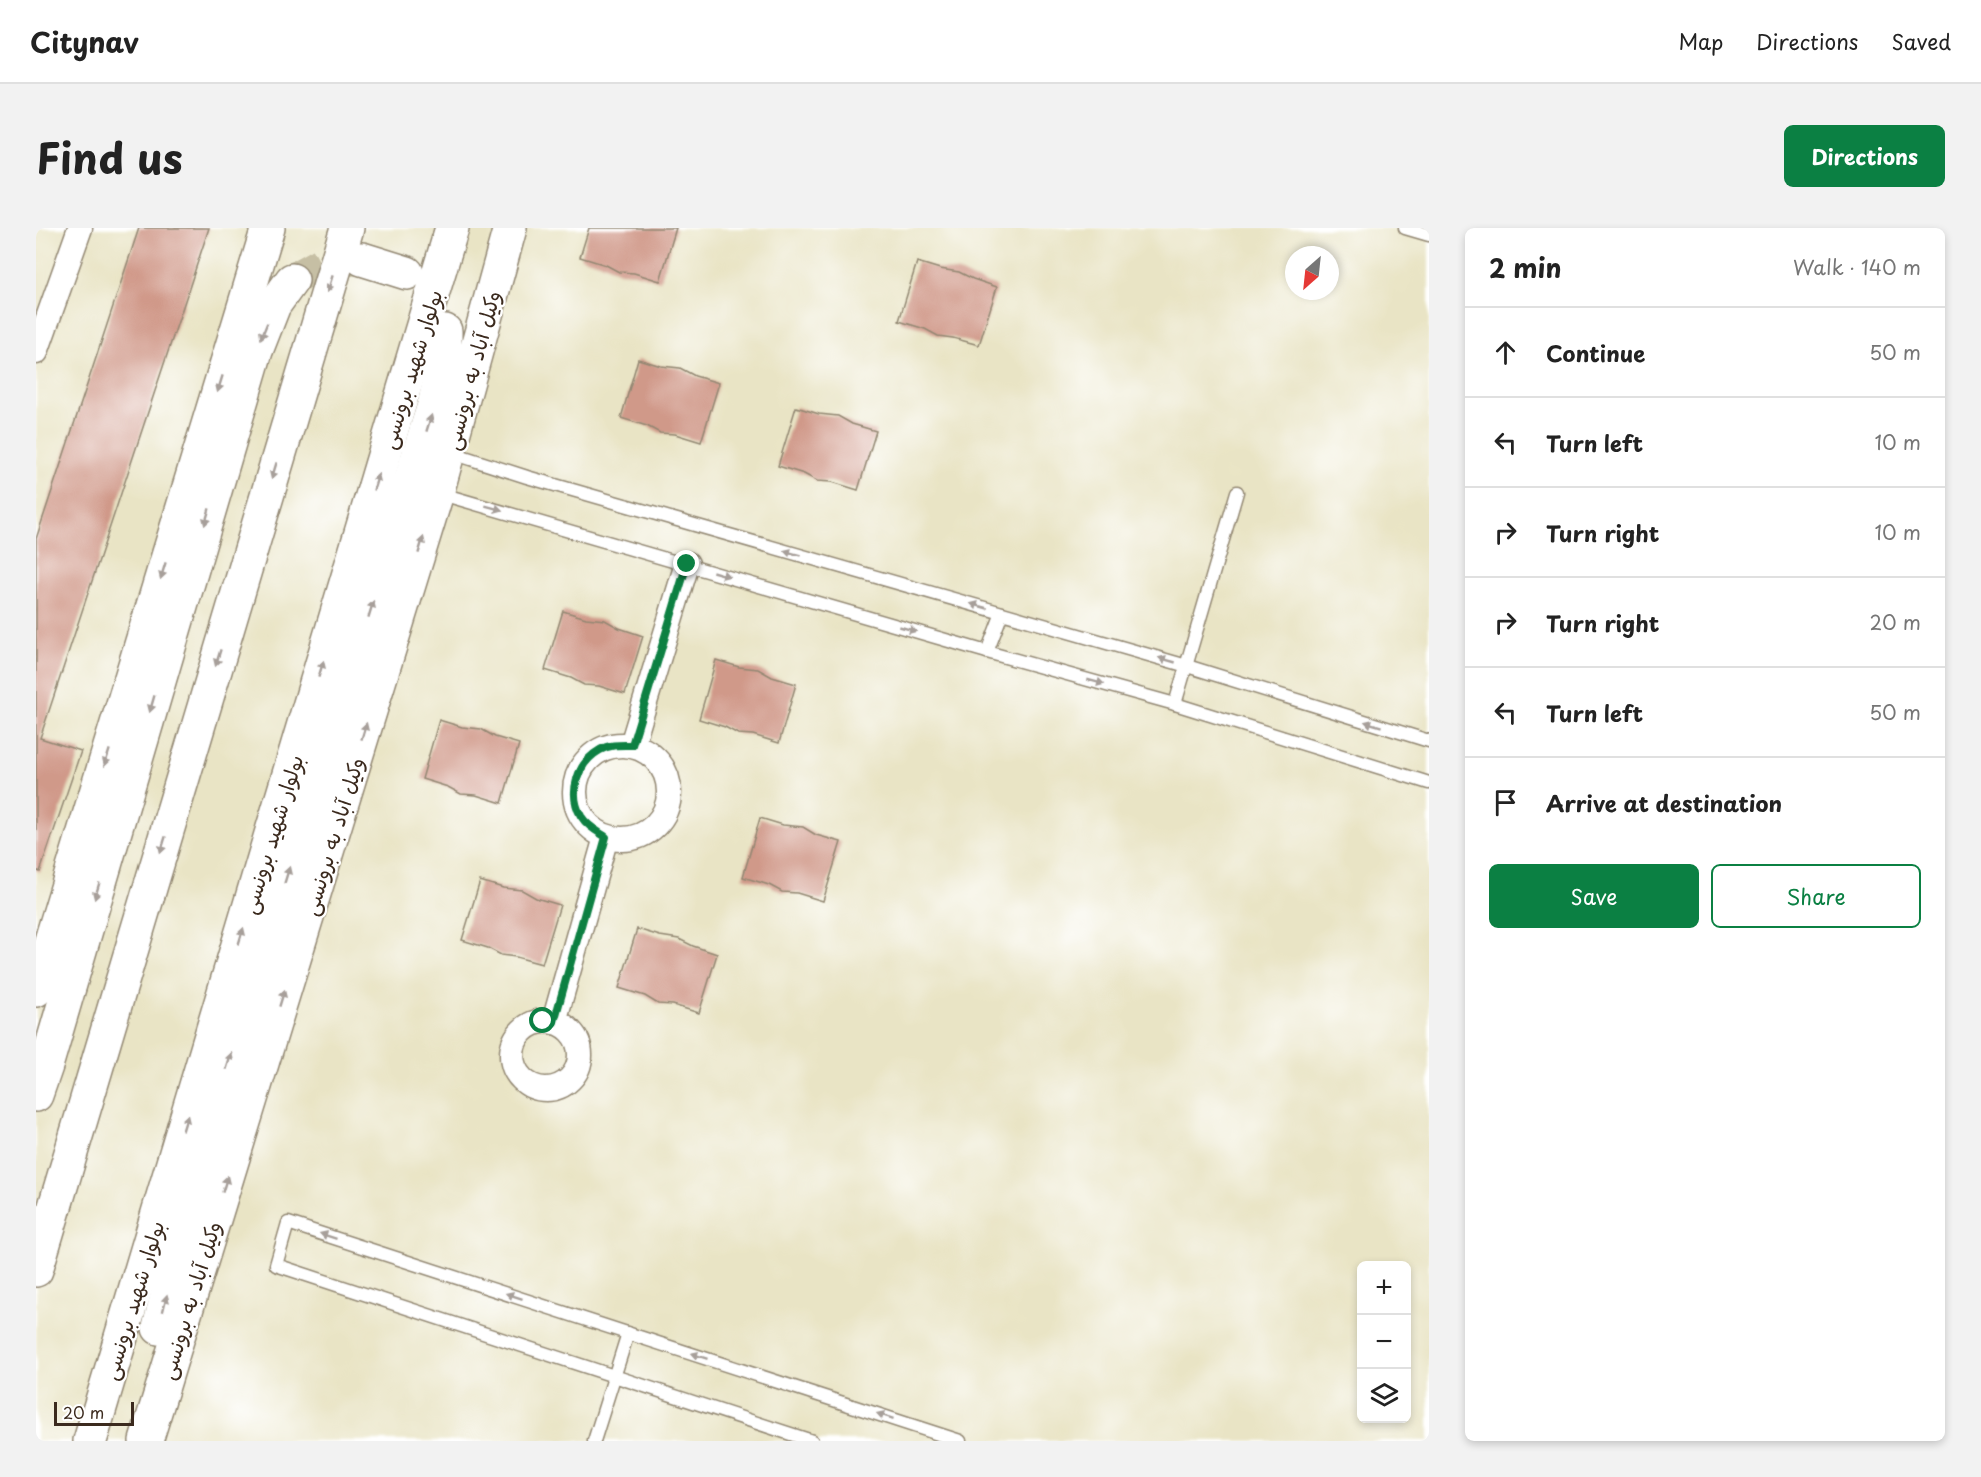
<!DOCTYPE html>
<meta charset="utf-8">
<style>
:root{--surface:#fff;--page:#f2f2f2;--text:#222;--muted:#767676;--line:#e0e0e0;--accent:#0b8043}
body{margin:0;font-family:"Playpen Sans","Playpen Sans Arabic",sans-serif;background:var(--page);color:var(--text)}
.controls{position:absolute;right:18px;bottom:18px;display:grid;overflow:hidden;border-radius:9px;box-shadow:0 3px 9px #0003}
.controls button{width:54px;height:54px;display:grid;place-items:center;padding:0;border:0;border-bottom:2px solid var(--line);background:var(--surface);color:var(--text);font:30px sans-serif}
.compass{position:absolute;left:1249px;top:18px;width:54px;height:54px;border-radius:50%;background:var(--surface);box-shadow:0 3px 9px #0003;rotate:207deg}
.scale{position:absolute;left:18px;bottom:15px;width:80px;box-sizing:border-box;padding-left:6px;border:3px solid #3b2a1e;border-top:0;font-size:16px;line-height:21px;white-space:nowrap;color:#3b2a1e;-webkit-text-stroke:4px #fff;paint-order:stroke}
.stop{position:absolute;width:18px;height:18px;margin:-14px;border:4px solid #0b8043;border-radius:50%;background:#fff}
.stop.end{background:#0b8043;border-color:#fff;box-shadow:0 2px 6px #0008}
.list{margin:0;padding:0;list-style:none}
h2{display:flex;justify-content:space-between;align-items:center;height:78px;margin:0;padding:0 24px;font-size:26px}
h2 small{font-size:20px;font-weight:400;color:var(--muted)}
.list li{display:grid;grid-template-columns:39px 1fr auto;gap:18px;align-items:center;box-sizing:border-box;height:90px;padding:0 24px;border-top:2px solid var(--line)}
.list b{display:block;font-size:22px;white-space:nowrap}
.list em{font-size:20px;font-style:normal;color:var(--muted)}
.actions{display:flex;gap:12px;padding:18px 24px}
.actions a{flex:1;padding:14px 0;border:2px solid var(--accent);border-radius:9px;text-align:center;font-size:21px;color:var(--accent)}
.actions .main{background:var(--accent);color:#fff}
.icon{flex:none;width:33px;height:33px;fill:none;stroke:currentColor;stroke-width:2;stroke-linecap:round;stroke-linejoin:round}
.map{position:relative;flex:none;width:1393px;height:1213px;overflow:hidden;border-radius:9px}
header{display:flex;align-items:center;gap:36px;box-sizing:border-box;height:84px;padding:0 30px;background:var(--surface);border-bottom:2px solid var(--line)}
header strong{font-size:28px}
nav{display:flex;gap:33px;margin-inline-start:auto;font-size:21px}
.intro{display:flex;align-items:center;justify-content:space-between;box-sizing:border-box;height:144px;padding:0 36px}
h1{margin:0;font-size:42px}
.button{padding:15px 27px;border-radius:9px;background:var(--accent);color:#fff;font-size:21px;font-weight:700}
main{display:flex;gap:36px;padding:0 36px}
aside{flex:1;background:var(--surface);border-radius:9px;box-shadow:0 3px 9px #0003}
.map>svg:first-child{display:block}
.building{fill:#d09989}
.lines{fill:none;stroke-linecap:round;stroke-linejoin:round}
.primary-tunnel{stroke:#c6bfa4;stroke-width:33;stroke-dasharray:33 16;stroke-linecap:butt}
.lane-casing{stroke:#928772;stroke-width:15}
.street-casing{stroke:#928772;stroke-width:27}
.primary-casing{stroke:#928772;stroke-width:36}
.lane{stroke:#fff;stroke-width:12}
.street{stroke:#fff;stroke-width:24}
.primary{stroke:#fff;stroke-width:33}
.oneway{fill:#a79f9a}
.route{stroke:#0b8043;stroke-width:8}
.labels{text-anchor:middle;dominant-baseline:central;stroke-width:4.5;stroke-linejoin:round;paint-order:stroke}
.street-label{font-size:21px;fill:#3b2a1e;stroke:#fff}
</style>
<header>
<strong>Citynav</strong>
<nav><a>Map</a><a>Directions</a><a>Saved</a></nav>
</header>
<div class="intro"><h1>Find us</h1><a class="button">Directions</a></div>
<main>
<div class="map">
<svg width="1393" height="1213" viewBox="0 0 1393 1213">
<rect width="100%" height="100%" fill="#fff"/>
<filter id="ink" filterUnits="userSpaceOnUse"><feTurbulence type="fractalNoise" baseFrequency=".0167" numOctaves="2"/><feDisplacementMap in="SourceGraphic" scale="12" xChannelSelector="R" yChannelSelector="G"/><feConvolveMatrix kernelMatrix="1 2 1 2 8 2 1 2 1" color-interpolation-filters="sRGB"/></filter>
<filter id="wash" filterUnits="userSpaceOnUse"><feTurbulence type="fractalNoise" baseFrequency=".008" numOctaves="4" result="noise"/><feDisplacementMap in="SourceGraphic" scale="24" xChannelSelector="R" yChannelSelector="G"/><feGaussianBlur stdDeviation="1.35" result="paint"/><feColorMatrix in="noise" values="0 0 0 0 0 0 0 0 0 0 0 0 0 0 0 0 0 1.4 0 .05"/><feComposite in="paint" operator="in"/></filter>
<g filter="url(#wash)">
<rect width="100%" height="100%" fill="#e9e4c5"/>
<g id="blocks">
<g class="building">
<path d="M103,0H173L4,510L45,523L4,644L0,642V311Z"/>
<path d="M553,0H640L624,53L598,45L583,44L570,37L544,29Z"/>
<path d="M881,34L904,41L923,44L937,51L961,59L943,117L917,110L902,108L889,101L863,93Z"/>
<path d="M602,131L625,138L644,140L659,148L683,155L665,214L639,206L624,205L611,198L585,190Z"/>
<path d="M760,179L783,186L802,188L816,196L840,203L822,262L796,254L781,253L768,246L742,238Z"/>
<path d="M527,383L550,390L569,392L583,400L607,408L589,466L563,458L548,457L535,450L509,442Z"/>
<path d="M680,432L703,439L722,441L736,449L760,456L743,515L717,507L702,506L689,499L663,491Z"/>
<path d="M403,492L426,499L445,501L459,509L483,516L466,575L440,567L425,566L412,559L386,551Z"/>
<path d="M724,590L747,597L767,599L780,607L805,614L787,673L761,665L746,664L733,657L707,649Z"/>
<path d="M444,653L467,660L486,662L500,670L524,677L506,736L480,729L465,727L452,720L426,712Z"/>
<path d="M601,701L624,708L643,711L657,718L681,726L663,785L637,777L622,776L609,768L583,760Z"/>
</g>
</g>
</g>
<g filter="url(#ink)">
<use href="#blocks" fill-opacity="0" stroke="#928772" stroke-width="1.5"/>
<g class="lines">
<path class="primary-tunnel" d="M256,52L292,32L326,31"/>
<g class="lane-casing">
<g id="lane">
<path d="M1369,0L1393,7"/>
<path d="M413,224L491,249L1151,438L1393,513"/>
<path d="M402,265L951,424L1139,476L1393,555"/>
<path d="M951,424L966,385"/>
<path d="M1139,476L1201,264"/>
<path d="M558,1213L592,1105"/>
<path d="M776,1213L240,1037L252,995L924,1213"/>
</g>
</g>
<g class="street-casing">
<g id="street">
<path d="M0,124L44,0"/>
<circle cx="586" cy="564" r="47"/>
<path d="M596,517L651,336"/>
<circle cx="510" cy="827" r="34"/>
<path d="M518,794L570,609"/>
</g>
</g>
<g class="primary-casing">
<g id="primary">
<path d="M326,31L371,45"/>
<path d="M0,762L232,0"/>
<path d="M0,867L10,838L220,123L238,77L256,52"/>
<path d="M0,1042L311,0"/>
<path d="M123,1100L176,889L398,177L409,131V103"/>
<path d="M54,1213L416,0"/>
<path d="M110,1213L401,265L474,0"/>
</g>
</g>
<use href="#lane" class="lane"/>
<use href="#street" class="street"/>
<use href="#primary" class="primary"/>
</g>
<defs><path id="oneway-solid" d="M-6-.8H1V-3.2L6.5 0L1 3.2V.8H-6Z" transform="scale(1.5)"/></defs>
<g class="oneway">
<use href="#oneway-solid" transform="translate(294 56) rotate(107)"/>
<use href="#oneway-solid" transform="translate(228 103) rotate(112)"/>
<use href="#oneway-solid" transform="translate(184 156) rotate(107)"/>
<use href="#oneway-solid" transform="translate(393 195) rotate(-73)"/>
<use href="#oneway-solid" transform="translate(238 243) rotate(107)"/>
<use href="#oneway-solid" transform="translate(340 254) rotate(-73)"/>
<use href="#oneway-solid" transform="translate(458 280) rotate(15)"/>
<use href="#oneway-solid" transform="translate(171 289) rotate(106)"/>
<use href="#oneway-solid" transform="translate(385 317) rotate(-73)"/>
<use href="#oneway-solid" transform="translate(756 325) rotate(-164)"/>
<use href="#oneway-solid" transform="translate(127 343) rotate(107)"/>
<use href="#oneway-solid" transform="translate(685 346) rotate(16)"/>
<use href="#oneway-solid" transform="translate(943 378) rotate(-164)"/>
<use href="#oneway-solid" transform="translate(335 381) rotate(-73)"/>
<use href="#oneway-solid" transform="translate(872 401) rotate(16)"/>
<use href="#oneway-solid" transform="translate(182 430) rotate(107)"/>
<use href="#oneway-solid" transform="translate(1131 432) rotate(-164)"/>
<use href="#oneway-solid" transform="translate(285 441) rotate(-73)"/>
<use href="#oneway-solid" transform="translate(1060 454) rotate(15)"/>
<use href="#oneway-solid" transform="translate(116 476) rotate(106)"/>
<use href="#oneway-solid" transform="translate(1337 496) rotate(-163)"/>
<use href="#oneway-solid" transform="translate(328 503) rotate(-73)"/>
<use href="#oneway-solid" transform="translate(71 530) rotate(107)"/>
<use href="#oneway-solid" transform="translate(127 617) rotate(107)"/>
<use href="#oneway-solid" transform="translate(251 647) rotate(-73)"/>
<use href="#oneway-solid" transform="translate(61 663) rotate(106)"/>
<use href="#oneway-solid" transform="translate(205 708) rotate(-73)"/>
<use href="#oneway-solid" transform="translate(246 770) rotate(-73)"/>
<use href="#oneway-solid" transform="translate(193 833) rotate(-73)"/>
<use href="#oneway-solid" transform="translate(149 895) rotate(-73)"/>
<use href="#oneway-solid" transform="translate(189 956) rotate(-73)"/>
<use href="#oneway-solid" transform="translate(292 1008) rotate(-162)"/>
<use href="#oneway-solid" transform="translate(478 1068) rotate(-162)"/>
<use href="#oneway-solid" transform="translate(129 1075) rotate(-76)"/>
<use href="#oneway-solid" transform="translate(663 1128) rotate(-162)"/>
<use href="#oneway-solid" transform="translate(849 1188) rotate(-162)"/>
</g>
</g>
<g class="lines" filter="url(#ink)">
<path class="route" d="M507,793L518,794L570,609C561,603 551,598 545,588C532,565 541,535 564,522C574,516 585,517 596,517L651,336"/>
</g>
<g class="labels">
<g class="street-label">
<text transform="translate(374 141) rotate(-73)">بولوار شهید برونسی</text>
<text transform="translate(435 142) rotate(-75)">وکیل آباد به برونسی</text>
<text transform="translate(235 606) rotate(-73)">بولوار شهید برونسی</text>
<text transform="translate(296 608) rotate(-73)">وکیل آباد به برونسی</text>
<text transform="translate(96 1072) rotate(-73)">بولوار شهید برونسی</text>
<text transform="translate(153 1072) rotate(-73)">وکیل آباد به برونسی</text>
</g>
</g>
</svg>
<div class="controls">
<button>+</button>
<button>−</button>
<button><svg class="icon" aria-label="layers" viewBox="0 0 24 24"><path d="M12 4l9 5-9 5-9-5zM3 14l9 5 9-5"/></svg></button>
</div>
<svg class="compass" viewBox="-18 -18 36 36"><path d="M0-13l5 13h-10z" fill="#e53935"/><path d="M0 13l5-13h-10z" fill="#767676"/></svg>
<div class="scale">20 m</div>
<div class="stop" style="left:507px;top:793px"></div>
<div class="stop end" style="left:651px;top:336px"></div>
</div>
<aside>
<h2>2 min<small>Walk · 140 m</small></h2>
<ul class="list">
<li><svg class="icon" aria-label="ahead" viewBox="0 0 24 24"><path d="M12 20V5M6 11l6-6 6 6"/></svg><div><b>Continue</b></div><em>50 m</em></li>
<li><svg class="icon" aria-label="left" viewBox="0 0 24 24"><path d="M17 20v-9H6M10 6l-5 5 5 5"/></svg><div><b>Turn left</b></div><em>10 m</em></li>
<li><svg class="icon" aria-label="right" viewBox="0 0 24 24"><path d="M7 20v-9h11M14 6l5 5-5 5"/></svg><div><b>Turn right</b></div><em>10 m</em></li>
<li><svg class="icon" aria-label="right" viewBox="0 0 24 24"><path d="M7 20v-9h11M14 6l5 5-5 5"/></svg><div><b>Turn right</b></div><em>20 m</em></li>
<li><svg class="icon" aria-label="left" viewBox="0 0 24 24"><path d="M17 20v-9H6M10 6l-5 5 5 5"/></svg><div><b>Turn left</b></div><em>50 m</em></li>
<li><svg class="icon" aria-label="arrive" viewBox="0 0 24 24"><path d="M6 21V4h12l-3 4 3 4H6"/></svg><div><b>Arrive at destination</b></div></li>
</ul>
<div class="actions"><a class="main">Save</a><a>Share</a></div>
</aside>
</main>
